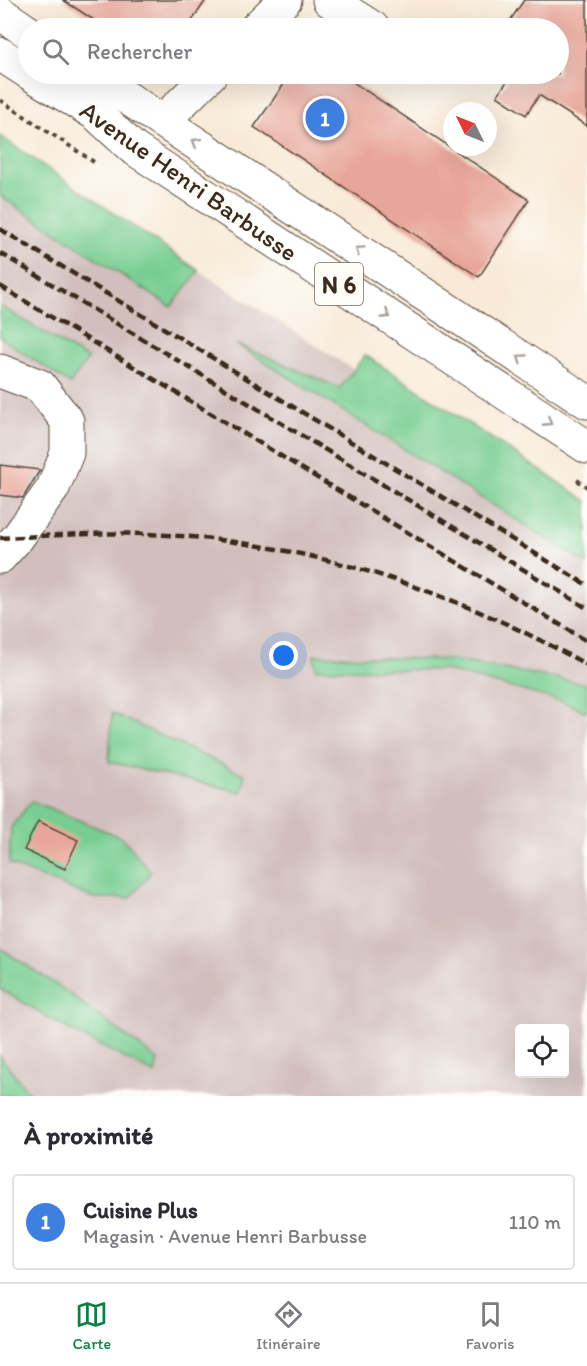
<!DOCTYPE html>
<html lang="fr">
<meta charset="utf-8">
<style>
:root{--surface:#fff;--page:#f2f2f3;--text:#2b2b33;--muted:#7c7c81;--line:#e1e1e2;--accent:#0b8043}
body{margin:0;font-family:Itim,sans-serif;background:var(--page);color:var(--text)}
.controls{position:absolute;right:18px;bottom:18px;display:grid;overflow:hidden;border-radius:6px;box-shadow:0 6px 24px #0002}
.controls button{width:54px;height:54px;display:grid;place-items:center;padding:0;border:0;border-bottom:2px solid var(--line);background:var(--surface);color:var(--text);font:30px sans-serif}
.compass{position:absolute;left:443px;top:102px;width:54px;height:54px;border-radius:50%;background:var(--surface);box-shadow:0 6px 24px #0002;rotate:313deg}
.you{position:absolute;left:284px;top:656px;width:21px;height:21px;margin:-15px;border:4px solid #fff;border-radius:50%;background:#1a73e8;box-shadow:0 0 0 9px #1a73e833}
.badge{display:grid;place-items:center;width:39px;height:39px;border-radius:50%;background:var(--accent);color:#fff;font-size:20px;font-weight:700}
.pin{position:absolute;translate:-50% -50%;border:3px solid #fff;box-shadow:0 2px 6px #0006}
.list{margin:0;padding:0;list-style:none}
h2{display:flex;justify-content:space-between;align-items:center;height:78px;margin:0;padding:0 24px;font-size:26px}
h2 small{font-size:20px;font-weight:400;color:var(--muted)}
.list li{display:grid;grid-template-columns:39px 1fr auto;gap:18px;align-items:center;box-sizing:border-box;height:96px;margin:0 12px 12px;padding:0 12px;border:2px solid var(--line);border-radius:6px}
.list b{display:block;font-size:22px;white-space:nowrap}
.list p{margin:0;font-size:20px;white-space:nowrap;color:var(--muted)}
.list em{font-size:20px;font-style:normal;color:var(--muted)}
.icon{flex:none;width:33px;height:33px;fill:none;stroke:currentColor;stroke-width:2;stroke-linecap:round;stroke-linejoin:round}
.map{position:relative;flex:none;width:587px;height:1096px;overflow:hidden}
.search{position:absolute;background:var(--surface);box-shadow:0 6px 24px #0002;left:18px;right:18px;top:18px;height:66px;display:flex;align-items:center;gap:15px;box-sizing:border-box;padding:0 21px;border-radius:33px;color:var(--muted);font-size:22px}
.sheet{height:186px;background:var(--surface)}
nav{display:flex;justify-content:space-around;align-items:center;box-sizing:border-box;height:84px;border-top:2px solid var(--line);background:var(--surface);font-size:16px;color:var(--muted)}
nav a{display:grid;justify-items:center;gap:3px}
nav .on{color:var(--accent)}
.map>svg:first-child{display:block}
.industrial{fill:#d1bfbd;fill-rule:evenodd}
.green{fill:#78ce92;stroke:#5a7c58;stroke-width:1.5}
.building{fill:#e8a69a}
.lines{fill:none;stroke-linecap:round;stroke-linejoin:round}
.minor-casing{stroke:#57473a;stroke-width:35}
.major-casing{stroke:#57473a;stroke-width:35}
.path{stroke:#57473a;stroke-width:4;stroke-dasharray:4.5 4.5;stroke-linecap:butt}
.minor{stroke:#fff;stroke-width:33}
.major{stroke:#fff;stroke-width:33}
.rail{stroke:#3b2a1e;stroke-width:4.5;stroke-dasharray:9 4.5;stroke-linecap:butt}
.oneway{stroke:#a79f9a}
.labels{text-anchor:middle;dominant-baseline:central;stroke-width:5;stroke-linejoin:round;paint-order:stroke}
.shield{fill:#fdfcf7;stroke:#75695f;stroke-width:1.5}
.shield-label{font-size:24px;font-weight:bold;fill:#3b2a1e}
.street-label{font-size:26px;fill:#3b2a1e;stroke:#fdfcf7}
</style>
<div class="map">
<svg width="587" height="1096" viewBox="0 0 587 1096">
<rect width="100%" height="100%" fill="#fdfcf7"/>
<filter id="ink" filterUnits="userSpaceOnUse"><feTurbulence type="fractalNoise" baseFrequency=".0167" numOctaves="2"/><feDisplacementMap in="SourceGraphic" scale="12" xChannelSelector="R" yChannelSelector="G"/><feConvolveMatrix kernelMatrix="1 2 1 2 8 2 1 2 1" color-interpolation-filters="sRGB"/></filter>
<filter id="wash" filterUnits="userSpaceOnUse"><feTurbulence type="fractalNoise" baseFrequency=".008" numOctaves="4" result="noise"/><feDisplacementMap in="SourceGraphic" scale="24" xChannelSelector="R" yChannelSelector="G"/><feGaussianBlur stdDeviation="1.35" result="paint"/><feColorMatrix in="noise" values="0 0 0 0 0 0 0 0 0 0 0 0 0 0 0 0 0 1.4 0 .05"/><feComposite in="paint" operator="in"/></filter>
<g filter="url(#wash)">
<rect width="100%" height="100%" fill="#f8ead7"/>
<path class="industrial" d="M0,139L199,271L587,518V1096H0ZM520,1028H564V1074H520Z"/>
<g class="green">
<path d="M0,136L199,271L171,307L0,196Z"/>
<path d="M0,306L88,359L70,384L0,337Z"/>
<path d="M236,344L340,388L365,355L587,501V564Z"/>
<path d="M314,655L453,660L587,684V712L561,701L444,670L316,669Z"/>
<path d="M112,713L245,775L241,792L109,762Z"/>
<path d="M32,801L123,838L151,872L130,898H93L9,864L11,827Z"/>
<path d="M0,948L66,991L158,1060L155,1074L70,1030L0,989Z"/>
<path d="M0,1056L31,1096H0Z"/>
</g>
<g id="blocks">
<g class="building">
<path d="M63,0H206L187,28H106Z"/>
<path d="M524,0H587V126L539,95L526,115L497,96L508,80L499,74H558V28H505Z"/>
<path d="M291,74H341L529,200L479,277L254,127Z"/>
<path d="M0,465L40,470L23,498L0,495Z"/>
<path d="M38,821L78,840L65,869L24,850Z"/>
</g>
</g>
</g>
<g filter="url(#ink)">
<use href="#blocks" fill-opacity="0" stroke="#57473a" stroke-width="1.5"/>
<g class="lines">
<g class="minor-casing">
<g id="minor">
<path d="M329,0L373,28"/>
<path d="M256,28L285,0"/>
<path d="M163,121L211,74"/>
<path d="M0,371L40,386L67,421V453L53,488L18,537L0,557"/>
</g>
</g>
<g class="major-casing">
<g id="major">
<path d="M0,13L28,32"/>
<path d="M0,54L28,72"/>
<path d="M31,74L96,114L133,148L587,447"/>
<path d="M91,74L587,402"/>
</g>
</g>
<g class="path">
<path d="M0,100L97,164"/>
<path d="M577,480L587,487"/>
</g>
<use href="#minor" class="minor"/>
<use href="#major" class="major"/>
<g class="rail">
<path d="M0,229L587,585"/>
<path d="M0,253L587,608"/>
<path d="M0,286L587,641"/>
<path d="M0,538C48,536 97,532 146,534C302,540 451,589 587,665"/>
</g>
</g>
<defs><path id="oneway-chevron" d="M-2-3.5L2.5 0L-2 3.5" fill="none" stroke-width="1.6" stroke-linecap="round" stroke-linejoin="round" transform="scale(1.5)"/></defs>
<g class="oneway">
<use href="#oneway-chevron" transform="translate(196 142) rotate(-148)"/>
<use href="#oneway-chevron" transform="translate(359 250) rotate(-146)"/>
<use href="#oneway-chevron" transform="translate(386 315) rotate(33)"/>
<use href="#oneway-chevron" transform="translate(521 358) rotate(-146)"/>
<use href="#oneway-chevron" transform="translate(548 422) rotate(33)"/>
</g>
</g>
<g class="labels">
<rect class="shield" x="315" y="263" width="48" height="42" rx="4.5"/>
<g class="shield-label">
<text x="339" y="284">N 6</text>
</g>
<g class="street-label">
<text transform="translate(189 181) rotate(35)">Avenue Henri Barbusse</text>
</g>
</g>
</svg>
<div class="controls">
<button><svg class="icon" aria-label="locate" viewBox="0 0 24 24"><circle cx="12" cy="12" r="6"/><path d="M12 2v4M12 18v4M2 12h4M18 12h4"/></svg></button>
</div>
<svg class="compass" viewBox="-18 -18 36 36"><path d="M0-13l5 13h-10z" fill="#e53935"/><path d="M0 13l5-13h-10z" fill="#7c7c81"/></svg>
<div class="you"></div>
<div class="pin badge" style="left:325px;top:118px;background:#3f7fe0">1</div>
<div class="search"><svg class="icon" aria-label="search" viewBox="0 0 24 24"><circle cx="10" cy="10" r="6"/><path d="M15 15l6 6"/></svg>Rechercher</div>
</div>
<section class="sheet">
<h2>À proximité<small></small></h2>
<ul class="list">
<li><span class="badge" style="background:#3f7fe0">1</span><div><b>Cuisine Plus</b><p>Magasin · Avenue Henri Barbusse</p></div><em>110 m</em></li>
</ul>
</section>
<nav>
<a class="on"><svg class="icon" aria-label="map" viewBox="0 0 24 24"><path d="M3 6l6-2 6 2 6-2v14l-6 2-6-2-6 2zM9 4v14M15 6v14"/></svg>Carte</a>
<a><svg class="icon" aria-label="directions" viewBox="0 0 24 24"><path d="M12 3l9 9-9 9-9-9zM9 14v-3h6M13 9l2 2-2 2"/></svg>Itinéraire</a>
<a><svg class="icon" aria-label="saved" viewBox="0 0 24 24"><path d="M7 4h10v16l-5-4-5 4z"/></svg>Favoris</a>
</nav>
